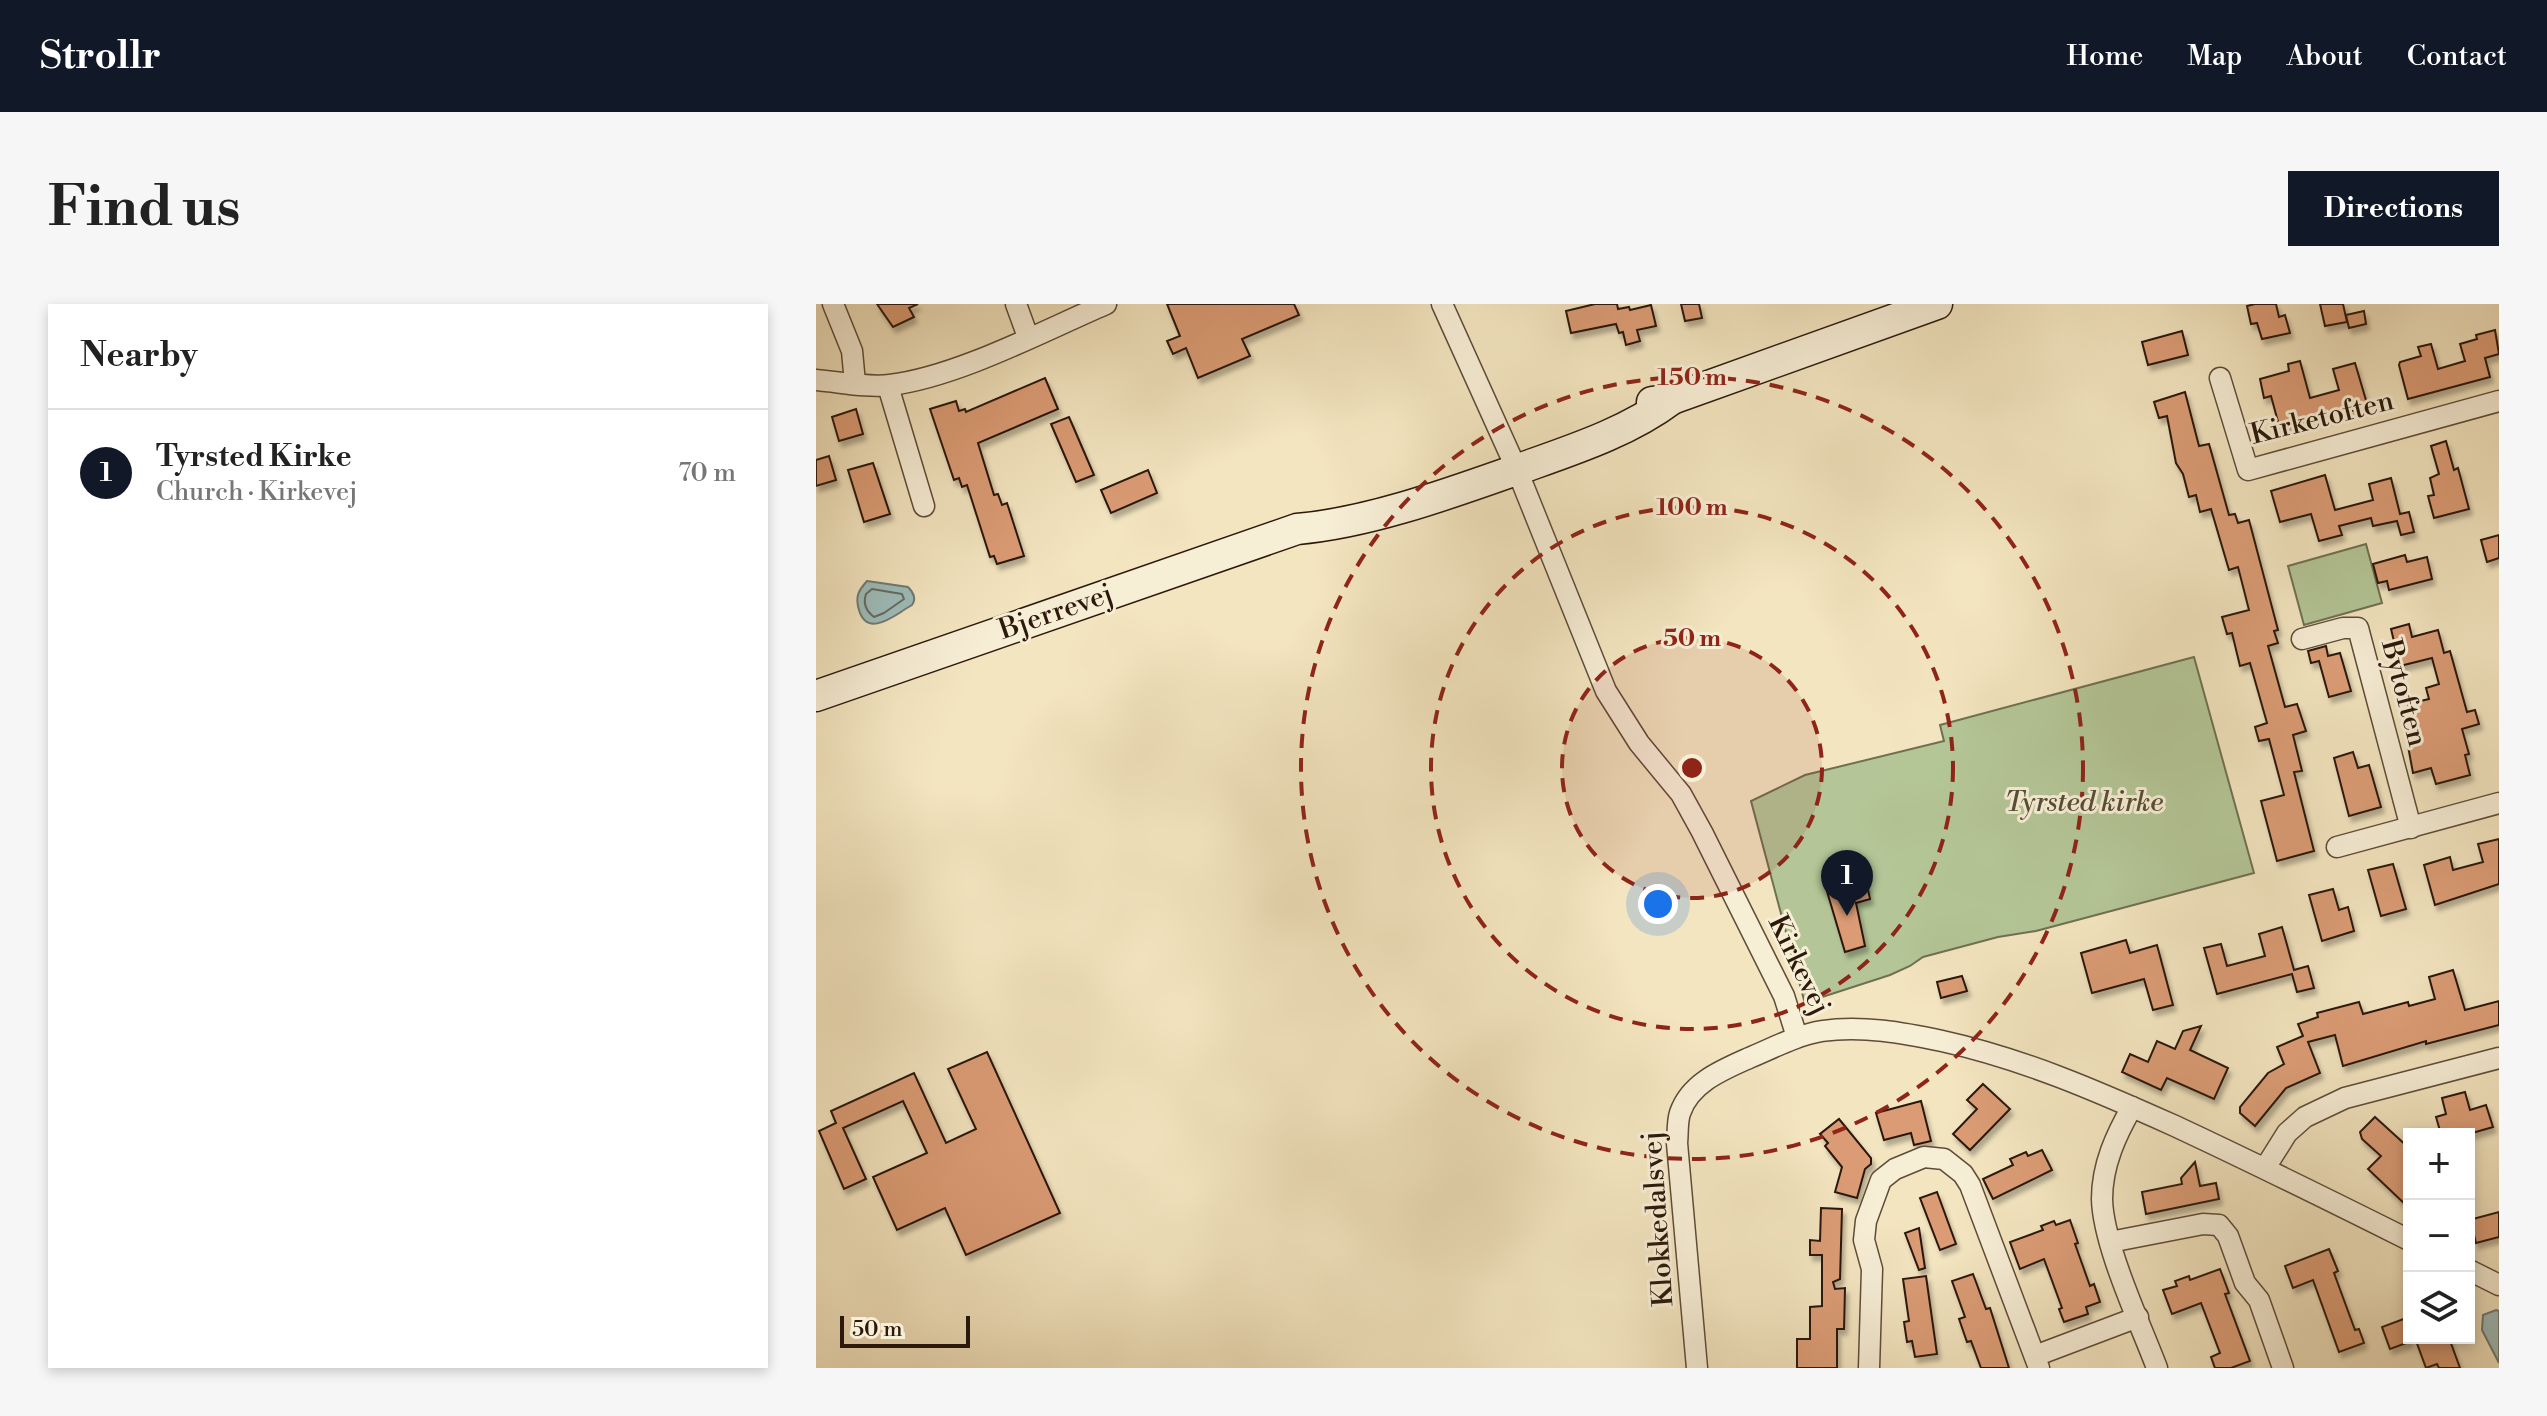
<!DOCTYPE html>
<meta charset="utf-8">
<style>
:root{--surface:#fff;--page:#f6f6f6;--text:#222;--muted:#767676;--line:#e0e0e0;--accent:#111827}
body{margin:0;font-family:"Libre Bodoni",serif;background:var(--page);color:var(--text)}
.controls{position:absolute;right:24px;bottom:24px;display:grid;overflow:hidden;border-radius:0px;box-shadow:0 4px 12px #0003}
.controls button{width:72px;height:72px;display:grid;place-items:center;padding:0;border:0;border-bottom:2px solid var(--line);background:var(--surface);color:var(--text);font:40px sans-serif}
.scale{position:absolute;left:24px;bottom:20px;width:130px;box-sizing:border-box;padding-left:8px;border:4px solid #2c190b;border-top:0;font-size:22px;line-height:28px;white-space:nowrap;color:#2c190b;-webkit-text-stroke:6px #f7eed6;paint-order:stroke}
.you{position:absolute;left:842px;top:600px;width:28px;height:28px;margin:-20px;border:6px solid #fff;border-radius:50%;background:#1a73e8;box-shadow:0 0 0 12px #1a73e833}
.badge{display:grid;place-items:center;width:52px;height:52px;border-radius:50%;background:var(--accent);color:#fff;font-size:26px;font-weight:700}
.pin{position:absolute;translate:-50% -66px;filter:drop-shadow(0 2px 4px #0008)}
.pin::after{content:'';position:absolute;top:42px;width:28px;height:24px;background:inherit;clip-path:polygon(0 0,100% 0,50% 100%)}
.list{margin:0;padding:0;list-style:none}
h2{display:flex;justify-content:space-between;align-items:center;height:104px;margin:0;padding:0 32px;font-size:34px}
h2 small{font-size:26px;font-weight:400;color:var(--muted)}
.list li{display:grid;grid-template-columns:52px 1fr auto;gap:24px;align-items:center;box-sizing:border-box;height:128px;padding:0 32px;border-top:2px solid var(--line)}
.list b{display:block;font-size:30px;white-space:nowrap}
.list p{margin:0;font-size:26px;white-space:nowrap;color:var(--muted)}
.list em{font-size:26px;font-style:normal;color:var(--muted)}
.icon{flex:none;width:44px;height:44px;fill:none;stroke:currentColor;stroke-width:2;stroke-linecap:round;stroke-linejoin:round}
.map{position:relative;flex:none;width:1683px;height:1064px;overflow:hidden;border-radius:0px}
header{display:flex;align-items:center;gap:48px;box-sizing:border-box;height:112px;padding:0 40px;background:var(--accent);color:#fff}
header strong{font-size:38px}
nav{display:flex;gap:44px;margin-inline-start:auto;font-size:28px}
.intro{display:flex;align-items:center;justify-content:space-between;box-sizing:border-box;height:192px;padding:0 48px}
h1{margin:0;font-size:56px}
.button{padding:20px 36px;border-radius:0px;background:var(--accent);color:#fff;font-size:28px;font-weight:700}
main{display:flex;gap:48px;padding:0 48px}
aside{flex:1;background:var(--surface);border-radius:0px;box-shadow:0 4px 12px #0003}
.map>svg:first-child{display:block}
.green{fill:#b4c697;stroke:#707051;stroke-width:2}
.water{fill:#9ebdbb;stroke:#707b75;stroke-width:2}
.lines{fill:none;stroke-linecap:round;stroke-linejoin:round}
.shore{stroke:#656b63;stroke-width:2}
.building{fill:#db9c74;stroke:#2c190b;stroke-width:2;filter:url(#shadow)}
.street-casing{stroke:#5e4c38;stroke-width:23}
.secondary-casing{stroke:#2c190b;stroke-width:33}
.street{stroke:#f7eed6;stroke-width:20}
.secondary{stroke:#f7eed6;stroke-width:30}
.ring{fill:none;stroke:#8f2418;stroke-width:4;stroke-dasharray:14 10}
.labels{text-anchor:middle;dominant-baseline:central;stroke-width:6;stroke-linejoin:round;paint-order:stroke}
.street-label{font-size:28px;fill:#2c190b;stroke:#f7eed6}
.park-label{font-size:28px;font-style:italic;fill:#554d35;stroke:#f7eed6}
.centre{fill:#8f2418;stroke:#f7eed6;stroke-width:4}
.ring-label{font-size:24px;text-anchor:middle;font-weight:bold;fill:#8f2418;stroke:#f7eed6;stroke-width:6;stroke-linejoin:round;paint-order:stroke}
</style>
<header>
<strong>Strollr</strong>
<nav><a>Home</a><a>Map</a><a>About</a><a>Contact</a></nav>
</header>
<div class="intro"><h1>Find us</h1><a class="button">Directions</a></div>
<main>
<aside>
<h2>Nearby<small></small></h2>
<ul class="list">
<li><span class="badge">1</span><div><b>Tyrsted Kirke</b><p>Church · Kirkevej</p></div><em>70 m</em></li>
</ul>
</aside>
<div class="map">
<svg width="1683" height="1064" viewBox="0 0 1683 1064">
<defs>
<filter id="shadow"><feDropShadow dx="3" dy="5.5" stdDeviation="2" flood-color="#0004"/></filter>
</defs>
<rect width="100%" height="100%" fill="#f3e5c0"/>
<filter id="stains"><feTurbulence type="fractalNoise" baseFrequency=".0025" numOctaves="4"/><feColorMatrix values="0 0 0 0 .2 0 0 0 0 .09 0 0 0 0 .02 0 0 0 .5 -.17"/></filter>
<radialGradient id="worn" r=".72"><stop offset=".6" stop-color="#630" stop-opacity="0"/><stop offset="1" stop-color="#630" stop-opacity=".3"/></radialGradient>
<g class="green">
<path d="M1550,240L1566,299L1488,321L1472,262Z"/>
<path d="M1378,353L1438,569L1220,627L1182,633L1107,653L1094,662L1074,671L997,696H988L935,497L989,471L1128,437L1124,421Z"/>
</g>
<g class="water">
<path d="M51,277L92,283C97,288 101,294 96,301C96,301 86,307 85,308C71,317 50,330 43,306C39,293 42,287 51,277Z"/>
<path d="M1680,1006L1683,1007V1059L1666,1026L1667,1011Z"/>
</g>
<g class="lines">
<path class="shore" d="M56,285L86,290L88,295L68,309L58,313C50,307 47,299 50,290Z"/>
</g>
<g class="building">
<path d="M61,0H102L93,4L98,13L77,23Z"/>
<path d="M351,0H478L483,11L426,35L434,52L382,74L370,44L357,50L351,37L364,32Z"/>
<path d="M779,0H801L802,5L813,3L814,6L835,1L840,22L821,26L824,37L810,41L807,28L803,29L800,20L755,29L750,7Z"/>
<path d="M865,0H883L886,14L869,17Z"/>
<path d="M1439,0H1460L1463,13L1469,11L1474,29L1446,35L1441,19L1435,20L1431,2Z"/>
<path d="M1504,0H1527L1531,18L1509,22Z"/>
<path d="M1548,7L1550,20L1533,24L1530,11Z"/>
<path d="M1679,26L1683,50L1669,54L1674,73L1592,95L1583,61L1584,58L1605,52L1602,43L1615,40L1622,65L1649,57L1644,40L1661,35L1660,31Z"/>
<path d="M1366,27L1372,51L1332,61L1326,38Z"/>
<path d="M1484,57L1494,94L1523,86L1517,65L1539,59L1552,103L1464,125L1455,92L1448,94L1444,75L1473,67L1472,60Z"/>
<path d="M229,74L242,105L162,139L178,191L182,190L186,201L191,199L208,252L181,260L178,252L174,253L151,181L146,183L143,174L138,176L114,105L140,97L143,107L149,105L150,108Z"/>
<path d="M1369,88L1383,142L1393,140L1413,211L1419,210L1422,219L1433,216L1462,326L1458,327L1462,339L1452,342L1469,403L1481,400L1490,427L1477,431L1486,467L1478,468L1498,547L1461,557L1445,497L1468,491L1453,435L1443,437L1439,423L1451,419L1434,359L1424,362L1416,329L1411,330L1406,313L1433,306L1422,263L1413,266L1395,205L1384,208L1380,191L1373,193L1367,170L1360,159L1351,112L1343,114L1338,98Z"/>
<path d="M40,105L47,130L23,137L16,113Z"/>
<path d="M253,113L278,171L260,178L235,120Z"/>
<path d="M1630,137L1638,166L1642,164L1653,205L1618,214L1612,192L1618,191L1614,174L1623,170L1615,142Z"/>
<path d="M13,152L20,176L0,182V156Z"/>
<path d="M57,159L74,210L48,218L32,166Z"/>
<path d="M332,166L341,189L295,209L285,186Z"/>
<path d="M1509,171L1519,206L1557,196L1553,180L1575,174L1584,210L1593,208L1598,228L1585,231L1581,217L1557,222L1555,214L1523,222L1526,231L1503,237L1495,210L1464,218L1455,187Z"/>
<path d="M1683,231V254L1671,258L1665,236Z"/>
<path d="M1589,251L1591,258L1611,253L1616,275L1573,286L1571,277L1562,279L1557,260Z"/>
<path d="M1593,320L1596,333L1622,326L1628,349L1634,347L1651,408L1659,406L1663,420L1646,425L1653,450L1649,451L1654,471L1620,480L1615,464L1597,469L1592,442L1602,439L1592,400L1613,395L1610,384L1623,380L1616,354L1584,362L1575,325Z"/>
<path d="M1510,342L1512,352L1524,349L1535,387L1513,393L1503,357L1495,359L1492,347Z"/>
<path d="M1537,448L1542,464L1553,461L1565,503L1533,512L1518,454Z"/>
<path d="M1683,535V580L1619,601L1608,561L1634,553L1637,566L1667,558L1662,540Z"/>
<path d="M1577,560L1590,605L1565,612L1552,566Z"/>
<path d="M1031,567L1036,585L1051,581L1054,595L1040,599L1049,642L1029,648L1007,574Z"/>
<path d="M1517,585L1523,606L1532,603L1538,627L1506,637L1493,591Z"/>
<path d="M1466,623L1478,666L1492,662L1498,684L1481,688L1476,670L1401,690L1388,644L1405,640L1411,662L1449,652L1443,630Z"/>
<path d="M1310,636L1314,649L1341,641L1357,701L1337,706L1328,675L1276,689L1265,649Z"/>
<path d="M1637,666L1649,706L1683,697V721L1610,740V737L1527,762L1519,731L1492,738L1504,769L1470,784L1439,822L1424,809V803L1452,769L1468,760L1461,743L1487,732L1482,720L1502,713L1501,709L1543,698L1547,710L1592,698L1593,702L1619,695L1613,673Z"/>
<path d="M1146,672L1151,687L1125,694L1121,678Z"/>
<path d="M1385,722L1374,746L1412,764L1398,795L1351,774L1345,786L1306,768L1314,750L1332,758L1341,737L1359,745L1367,727Z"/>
<path d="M171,748L244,909L150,951L129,904L81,926L57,873L111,849L87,797L27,824L50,875L28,885L3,827L20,819L15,807L98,769L130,839L160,825L132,765Z"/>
<path d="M1167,780L1194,805L1154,846L1137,830L1161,805L1151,796Z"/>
<path d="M1649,788L1654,806L1670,801L1677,823L1653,830H1625L1620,813L1630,810L1626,794Z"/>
<path d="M1105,797L1115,837L1098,841L1095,829L1068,836L1060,809Z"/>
<path d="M1559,813L1593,844V904L1552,865L1565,852L1546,835L1544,828Z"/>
<path d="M1023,815L1055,854V860L1049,865L1041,894L1019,888L1026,863L1009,842L1012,839L1004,830Z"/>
<path d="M1226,846L1236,866L1177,895L1167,875L1197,861L1194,855L1210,848L1212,852Z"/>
<path d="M1379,858L1384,882L1400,879L1403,895L1330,910L1326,888L1366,880L1365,874Z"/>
<path d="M1121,888L1140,940L1124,946L1104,894Z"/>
<path d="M1005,904L1026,905L1024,975L1017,978L1019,985L1029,984L1028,1025H1021V1064H981V1035H994V1003L1006,1002V951H994V936L1004,937Z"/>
<path d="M1683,908V933L1660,939L1658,931H1656L1653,916Z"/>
<path d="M1254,916L1262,939L1259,940L1274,982L1278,980L1284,998L1270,1003L1272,1010L1248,1018L1243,1005L1246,1004L1228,955L1204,965L1194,938L1227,926L1225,922L1238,917L1240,921Z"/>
<path d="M1103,924L1109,964L1103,966L1089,929Z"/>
<path d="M1513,945L1522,967L1518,969L1539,1026L1543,1025L1548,1039L1523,1048L1497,976L1477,984L1469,962Z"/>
<path d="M1404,965L1413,989L1409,990L1434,1057L1415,1064H1399L1395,1053L1404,1049L1385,999L1356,1010L1347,986L1361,982L1359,977L1373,972L1374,976Z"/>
<path d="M1157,970L1170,1005L1174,1004L1193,1064H1165L1155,1037L1151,1038L1143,1015L1149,1013L1136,977Z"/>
<path d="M1110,972L1121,1050L1099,1053L1096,1037L1091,1038L1088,1018L1093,1017L1087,975Z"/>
<path d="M1593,1013V1038L1574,1045L1566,1023Z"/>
<path d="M1599,1034H1633L1644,1064H1623L1621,1060L1610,1064Z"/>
</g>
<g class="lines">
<g class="street-casing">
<g id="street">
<path d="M17,0L36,47L39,79"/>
<path d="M200,0L212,33"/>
<path d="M626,0L701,166L790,387L823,439L865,490L886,528L968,692L981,733"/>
<path d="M1404,74L1432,166L1683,97"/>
<path d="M0,76C24,78 51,84 74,81C141,73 227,27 290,0"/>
<path d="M72,82L108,202"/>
<path d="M1486,335L1527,324H1542L1595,524"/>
<path d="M1521,543L1683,499"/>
<path d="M1316,803C1300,831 1286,861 1286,895C1287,941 1324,1019 1341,1064"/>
<path d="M1449,864L1471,829L1489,813L1529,794L1683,754"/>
<path d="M1294,938L1387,920L1403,921L1412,932L1429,979L1443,996L1467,1064"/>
<path d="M1653,966L1683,981"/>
<path d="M1219,1052L1322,1013"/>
<path d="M881,1064L861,839C862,830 861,818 864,809C874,779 906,766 933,754C957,744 981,731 1006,727C1046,721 1088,729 1126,737C1208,755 1283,788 1359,822C1438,859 1515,897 1593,936"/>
<path d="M1053,1064L1056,965L1048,936L1050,917L1065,876L1079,865L1108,853L1128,855L1147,870L1154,881L1223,1064"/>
</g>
</g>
<g class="secondary-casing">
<g id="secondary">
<path d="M836,98L856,95L1121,0"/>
<path d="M0,392L481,225C552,219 632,190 700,166C753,147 811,129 856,95"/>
</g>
</g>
<use href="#street" class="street"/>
<use href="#secondary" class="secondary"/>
</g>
<circle cx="876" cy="464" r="130" fill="#8f2418" fill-opacity=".12"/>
<g class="ring">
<circle cx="876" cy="464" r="130"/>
<circle cx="876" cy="464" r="261"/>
<circle cx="876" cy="464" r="391"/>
</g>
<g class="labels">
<g class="street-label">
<text transform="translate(1506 114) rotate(-14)">Kirketoften</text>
<text transform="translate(240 308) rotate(-19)">Bjerrevej</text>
<text transform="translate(1588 389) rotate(75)">Bytoften</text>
<text transform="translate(983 661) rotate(64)">Kirkevej</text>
<text transform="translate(842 915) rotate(-94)">Klokkedalsvej</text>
</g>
<g class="park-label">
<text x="1268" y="498">Tyrsted kirke</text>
</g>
</g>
<circle cx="876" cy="464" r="12" class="centre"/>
<g class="ring-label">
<text x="876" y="81">150 m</text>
<text x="876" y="211">100 m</text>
<text x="876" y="342">50 m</text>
</g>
<rect width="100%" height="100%" filter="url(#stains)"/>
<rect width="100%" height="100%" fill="url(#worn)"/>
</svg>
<div class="controls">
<button>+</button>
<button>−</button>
<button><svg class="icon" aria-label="layers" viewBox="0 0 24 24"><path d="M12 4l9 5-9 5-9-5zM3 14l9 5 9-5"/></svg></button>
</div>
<div class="scale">50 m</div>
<div class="you"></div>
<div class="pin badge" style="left:1031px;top:612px">1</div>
</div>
</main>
